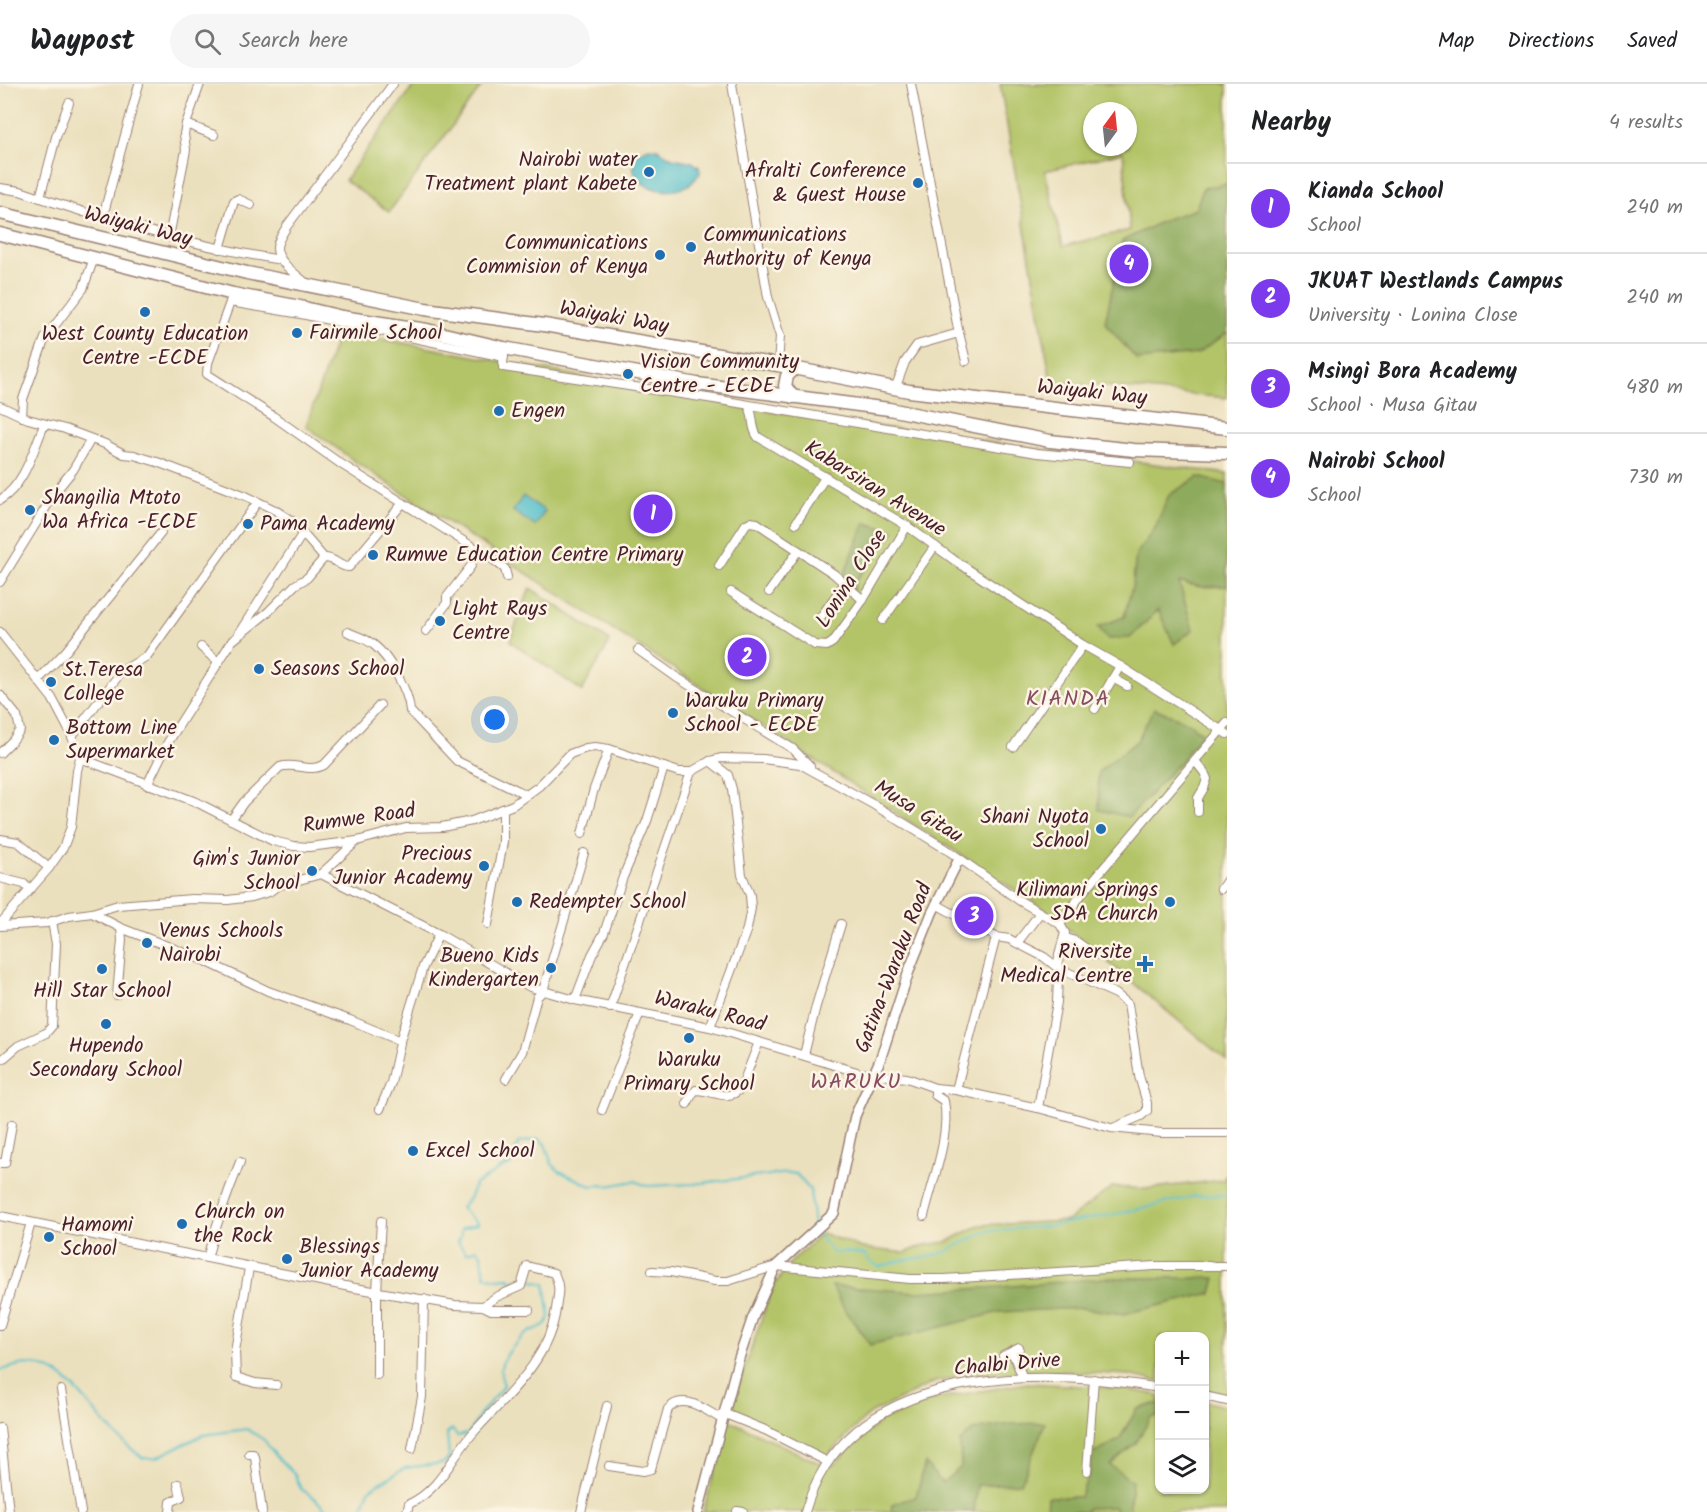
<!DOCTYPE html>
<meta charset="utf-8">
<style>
:root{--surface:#fff;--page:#f6f6f6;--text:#202124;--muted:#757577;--line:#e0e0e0;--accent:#7c3aed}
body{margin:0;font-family:Kalam,sans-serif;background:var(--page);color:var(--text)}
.controls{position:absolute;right:18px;bottom:18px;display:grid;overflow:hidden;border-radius:12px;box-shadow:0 2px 4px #0004}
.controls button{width:54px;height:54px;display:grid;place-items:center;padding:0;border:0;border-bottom:2px solid var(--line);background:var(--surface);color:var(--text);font:30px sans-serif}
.compass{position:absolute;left:1083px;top:18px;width:54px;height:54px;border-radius:50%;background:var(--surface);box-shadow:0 2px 4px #0004;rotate:15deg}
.you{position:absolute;left:495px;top:636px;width:21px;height:21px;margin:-15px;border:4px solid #fff;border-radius:50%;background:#1a73e8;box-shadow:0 0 0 9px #1a73e833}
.badge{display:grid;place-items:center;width:39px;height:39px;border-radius:50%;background:var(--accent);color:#fff;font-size:20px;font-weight:700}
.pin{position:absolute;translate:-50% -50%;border:3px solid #fff;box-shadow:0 2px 6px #0006}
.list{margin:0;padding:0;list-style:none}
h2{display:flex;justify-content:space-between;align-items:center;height:78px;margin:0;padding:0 24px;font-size:26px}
h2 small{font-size:20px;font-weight:400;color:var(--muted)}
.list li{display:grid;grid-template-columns:39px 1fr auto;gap:18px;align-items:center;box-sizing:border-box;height:90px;padding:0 24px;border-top:2px solid var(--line)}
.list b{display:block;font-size:22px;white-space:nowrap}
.list p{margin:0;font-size:20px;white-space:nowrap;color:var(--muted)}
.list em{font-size:20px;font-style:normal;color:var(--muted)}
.icon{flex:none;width:33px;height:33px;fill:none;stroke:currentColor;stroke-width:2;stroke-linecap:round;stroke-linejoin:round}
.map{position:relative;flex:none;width:1227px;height:1428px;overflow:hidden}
header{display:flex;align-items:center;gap:36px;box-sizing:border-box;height:84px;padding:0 30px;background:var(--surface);border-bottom:2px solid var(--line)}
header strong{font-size:28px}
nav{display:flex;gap:33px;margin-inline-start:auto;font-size:21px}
.search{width:420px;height:54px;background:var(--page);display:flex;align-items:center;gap:15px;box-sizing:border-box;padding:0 21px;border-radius:33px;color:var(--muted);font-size:22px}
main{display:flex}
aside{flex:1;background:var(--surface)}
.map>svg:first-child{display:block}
.green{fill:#b3c467;stroke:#7e7249;stroke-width:1.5;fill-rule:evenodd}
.forest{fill:#8eaa5c;stroke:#6c6444;stroke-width:1.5}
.water{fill:#52bfcb;stroke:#4e6f7b;stroke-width:1.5}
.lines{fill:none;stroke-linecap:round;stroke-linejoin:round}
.stream{stroke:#52bfcb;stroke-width:2}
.minor-casing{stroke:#9a8074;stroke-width:10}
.tertiary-casing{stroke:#9a8074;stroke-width:12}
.trunk-casing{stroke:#9a8074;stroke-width:15}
.minor{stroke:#fff;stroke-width:8}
.tertiary{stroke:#fff;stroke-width:9}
.trunk{stroke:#fff;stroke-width:12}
.poi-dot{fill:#1f6fb2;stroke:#fcf5e5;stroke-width:2}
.labels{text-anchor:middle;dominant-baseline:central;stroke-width:5;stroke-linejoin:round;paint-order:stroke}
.poi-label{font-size:21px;fill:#4a1f2b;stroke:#fcf5e5;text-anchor:start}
.street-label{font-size:21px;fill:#4a1f2b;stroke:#fcf5e5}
.neighbourhood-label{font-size:22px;letter-spacing:1.5px;fill:#874e63;stroke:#fcf5e5}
</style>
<header>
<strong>Waypost</strong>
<div class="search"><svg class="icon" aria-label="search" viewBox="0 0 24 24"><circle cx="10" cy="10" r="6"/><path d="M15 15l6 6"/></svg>Search here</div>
<nav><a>Map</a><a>Directions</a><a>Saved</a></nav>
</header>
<main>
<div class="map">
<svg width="1227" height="1428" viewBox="0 0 1227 1428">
<rect width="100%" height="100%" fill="#fcf5e5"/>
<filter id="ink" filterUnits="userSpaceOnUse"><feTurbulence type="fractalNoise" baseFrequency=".0167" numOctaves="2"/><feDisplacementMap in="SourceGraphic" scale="12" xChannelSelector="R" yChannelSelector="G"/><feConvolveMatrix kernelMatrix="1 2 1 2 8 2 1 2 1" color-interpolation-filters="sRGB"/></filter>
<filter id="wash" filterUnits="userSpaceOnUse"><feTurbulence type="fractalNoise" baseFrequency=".008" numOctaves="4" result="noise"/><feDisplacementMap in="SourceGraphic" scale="24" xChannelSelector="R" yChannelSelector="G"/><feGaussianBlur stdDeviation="1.35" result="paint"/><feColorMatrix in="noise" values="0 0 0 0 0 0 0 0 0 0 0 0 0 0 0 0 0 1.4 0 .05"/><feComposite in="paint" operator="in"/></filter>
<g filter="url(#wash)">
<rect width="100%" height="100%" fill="#ebe0bd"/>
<g class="green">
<path d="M415,0H477L481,3L389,128L345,96Z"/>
<path d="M1000,0H1227V314L1051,297ZM1092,27H1128V63H1092ZM1123,68L1130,146L1063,162L1045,87Z"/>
<path d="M339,247L767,327L1227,390V977L1044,825L360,381L306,342Z"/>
<path d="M530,504L610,557L582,607L510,557Z"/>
<path d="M1227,1089V1311L1205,1307L1204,1252H1160L1159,1298L1129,1291L1060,1287L971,1290L935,1298L869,1330L826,1373L730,1327L772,1204L790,1179L822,1149L862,1164L905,1169L925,1161L947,1158L980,1141L1067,1137L1112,1103L1145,1105L1223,1096Z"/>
<path d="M1027,1299L1117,1304L1159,1311L1160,1406H1204L1205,1317L1227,1323V1428H703L729,1336L821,1380L833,1381L881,1336L930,1316Z"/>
</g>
<g class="forest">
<path d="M1227,100V249L1197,270L1137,276L1105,239L1122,157L1167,135L1196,125L1203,104Z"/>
<path d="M1198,393L1227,400V502L1201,503L1179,498L1193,546L1174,560L1158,526L1130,554L1108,555L1098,543L1124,533L1133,499L1136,470L1155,444L1169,411Z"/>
<path d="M865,439L894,447L856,497L853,508L843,493Z"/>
<path d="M1154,624L1187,638L1202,649L1181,677L1129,733L1099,726L1098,688L1137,657Z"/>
<path d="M1105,1194H1216L1212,1209L1123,1230L1082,1224L1000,1228L870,1261L842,1221L832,1202L917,1208L1001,1203Z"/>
<path d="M1155,1320H1159V1332L1151,1333L1136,1359L1110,1381L1132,1397L1129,1428H1116L1115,1423L1088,1424L1085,1428H1047L1048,1413H1080L1090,1388L1091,1370L1119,1356L1137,1325Z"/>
<path d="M1045,1339L1021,1399L977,1401L974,1428H891L892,1420L916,1413L925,1379L942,1399L961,1383L960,1358L973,1346L1011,1340Z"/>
</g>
<g class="water">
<path d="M649,64L657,65L672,74L692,78L699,83L700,89C697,92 694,98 690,100C668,116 620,101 637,69Z"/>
<path d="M523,412L545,427L535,442L513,427Z"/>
</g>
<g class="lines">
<g class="stream">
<path d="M817,1149L833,1169L848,1168L866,1171L869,1177L879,1183L899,1177L929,1173L943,1169L986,1147L1050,1142L1120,1129L1196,1112L1227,1111"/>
<path d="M521,1196L514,1198L509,1194L497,1195L485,1192L481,1170L477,1165L466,1169L458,1158L461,1152V1145L478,1140L461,1124L470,1113L475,1100C489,1094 496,1085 511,1080L518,1059L539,1055L545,1060L552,1080L559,1087L591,1102L599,1101L607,1102L635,1097L647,1102L693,1100L788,1089L796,1090L810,1106L814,1144"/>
<path d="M0,1286C9,1285 18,1280 27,1280C67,1281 87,1322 112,1347C122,1357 132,1366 143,1374H155L203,1351L247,1345L264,1356L277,1373L295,1391L301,1405L314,1414L329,1428"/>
<path d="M359,1428L361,1427L369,1406L385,1396L405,1384L444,1379L449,1374L447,1350L452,1345L457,1352L468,1350L482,1328L504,1301C502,1296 500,1289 501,1283C504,1272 518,1255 528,1249C536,1244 547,1243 550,1233L545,1200L527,1195"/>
</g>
</g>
</g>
<g filter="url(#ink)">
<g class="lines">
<g class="minor-casing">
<g id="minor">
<path d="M732,0L768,213L780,252L778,281"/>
<path d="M911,0L958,245L966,277"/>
<path d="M186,40L200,0"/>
<path d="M0,104L20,107C104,136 193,162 281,176"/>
<path d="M40,114L56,53L69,19"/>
<path d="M103,132L139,0"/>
<path d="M169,153L186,66L184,50L186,40L214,51"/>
<path d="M220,165L234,117L238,115L251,121"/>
<path d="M307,200C297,191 277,178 277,164C277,156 284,148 287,142L393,0"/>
<path d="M233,210L208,279L207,290L273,332L341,380L495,477L505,485L507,493"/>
<path d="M230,218L301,230L504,273"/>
<path d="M504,264L503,283L714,315L1037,369L1130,378"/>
<path d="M895,305L905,278L917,261L959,249"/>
<path d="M748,321C755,331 750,343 758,353L907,442L954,476L1083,561L1120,582L1227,650"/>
<path d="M0,322L28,335L65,345L105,360L124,370L134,371L157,378L246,412L275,426L292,437L324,474"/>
<path d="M22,333L23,315L45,254L83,205L94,174"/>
<path d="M0,416C25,400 33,367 44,341"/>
<path d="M796,439L826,392"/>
<path d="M719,482L746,440L750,438L757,439L834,490L863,516"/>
<path d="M0,498L56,407L73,386L91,355"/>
<path d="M731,508L815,561L827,562L833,558L863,516L907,442"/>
<path d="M769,508L798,467"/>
<path d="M820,534L844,500"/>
<path d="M883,536L935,462"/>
<path d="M426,547L447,519V513L471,482L475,464"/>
<path d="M0,548L52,614L71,650L80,674L77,687L71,743L63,764L49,784L0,840"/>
<path d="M348,548C356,552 367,555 374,561C389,573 409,607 410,627L457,677L525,710"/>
<path d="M239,549L303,449"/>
<path d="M201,563L218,578"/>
<path d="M638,566L676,593L793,665L810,682"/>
<path d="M1113,594L1127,602"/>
<path d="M38,596L66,567L161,449"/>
<path d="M0,611L17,632L20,646L13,656L0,669"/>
<path d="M1095,625L1120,582"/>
<path d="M72,652L122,587L147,572L257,419"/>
<path d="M1013,663L1083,561"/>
<path d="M80,674L196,718L273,757L294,762L309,763L357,757L406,744L442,743L472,737L513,721L539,702L570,670L586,664L595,663L609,665L679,688H691L710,677L721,674L763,675L800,680L874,721L946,765L1020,817L1060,840"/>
<path d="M1195,677L1204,688L1207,695L1204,704L1198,714V728"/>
<path d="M147,701L167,660L232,557L268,528L295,501L307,494L324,474C334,473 340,484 349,483L403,419"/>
<path d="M231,736L244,718L280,683C295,678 309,689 324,681L380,621"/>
<path d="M582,750L594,705L609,665"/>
<path d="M0,755L18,758L49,784"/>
<path d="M321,790L439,850L530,903L575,916L710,943L860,989L907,994L935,1004L956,1006L1038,1024L1111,1044L1162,1049H1227"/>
<path d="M0,794L24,800L29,805"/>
<path d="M1221,805L1227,796"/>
<path d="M936,820L979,844L996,853L1009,855L1044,873L1058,884L1116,910L1128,920L1139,992L1147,1019V1027L1141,1032L1113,1044"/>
<path d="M92,829L121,844L203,876L268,907L350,936L398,956L400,959L391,999L380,1025"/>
<path d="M488,840L503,758V725"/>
<path d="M1060,840L1084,807L1227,639"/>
<path d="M0,842L47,839L69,832L92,829L118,821L192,815L228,816L252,813L269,808L277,802L321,790L356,758"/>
<path d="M1064,853L1077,858L1095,871"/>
<path d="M1017,859L1040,829"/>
<path d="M117,911L122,856L121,844"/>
<path d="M575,916L592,871L604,849L623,793L647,737L664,683"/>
<path d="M610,924L691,688"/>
<path d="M710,943L747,845L751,824L750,811L742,791L732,705L728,691L710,677"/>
<path d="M400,957L423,883L439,850"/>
<path d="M804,971L816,922L841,840"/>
<path d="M4,974L18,962L46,949L52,942L56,860L52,837"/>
<path d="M506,995L522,968L537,913L543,907L584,769"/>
<path d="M956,1006L996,853"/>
<path d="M687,1020L693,1009L696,1006C713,1006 728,1019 741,1004L759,958"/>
<path d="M1038,1024L1057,918L1059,870L1065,849L1060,840"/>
<path d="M602,1026L640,929"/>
<path d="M0,1079H5L12,1040"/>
<path d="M0,1132L355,1204L455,1221L483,1222L491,1226H529"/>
<path d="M924,1132C932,1098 951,1051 944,1017L935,1011V1004"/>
<path d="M207,1174C216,1141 227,1110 240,1078"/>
<path d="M249,1184L235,1267L236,1293L255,1299L276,1301"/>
<path d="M652,1187L671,1188L715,1197H728L776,1182L910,1195H944L1155,1182H1227"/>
<path d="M0,1241L31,1139"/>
<path d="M1012,1268L1023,1294"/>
<path d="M1003,1272L1019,1264"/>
<path d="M377,1291V1208L381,1137"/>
<path d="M61,1306L81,1428"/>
<path d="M1204,1312L1227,1317"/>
<path d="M723,1329L765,1346L828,1378"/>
<path d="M0,1344L9,1428"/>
<path d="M412,1365L422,1313L424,1215"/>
<path d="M249,1370H253L255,1373L262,1428"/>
<path d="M609,1382L643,1387L651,1385L668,1325C684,1307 707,1328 722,1335"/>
<path d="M1087,1387L1094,1295"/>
<path d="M737,1427L743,1428"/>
<path d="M170,1428L171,1418L181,1413L178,1400"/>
<path d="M407,1428L409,1420C441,1405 451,1374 473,1349C506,1312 549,1277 556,1225C558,1210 561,1204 554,1189L527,1182L521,1202L496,1213L483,1222"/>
<path d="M581,1428L607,1322"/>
<path d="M805,1428C847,1280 1038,1284 1160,1304"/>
</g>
</g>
<g class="tertiary-casing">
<path id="tertiary" d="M698,1428L738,1277L753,1233L776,1182L834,1129L855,1032L880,976L910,884L932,829L959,775"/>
</g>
<g class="trunk-casing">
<g id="trunk">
<path d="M0,129L247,189L425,225L544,241L778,281L909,307L1227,344"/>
<path d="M0,150L233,210L300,223L342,233L427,246L504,264L697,300L889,325L1050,357L1134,366L1227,369"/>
<path d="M793,313L785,302L787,292L794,285"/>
</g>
</g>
<use href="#minor" class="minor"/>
<use href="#tertiary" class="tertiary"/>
<use href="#trunk" class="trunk"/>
</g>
</g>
<g class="poi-dot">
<circle cx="649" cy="88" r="6"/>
<circle cx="918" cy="99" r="6"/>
<circle cx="691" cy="163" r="6"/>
<circle cx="660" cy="171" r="6"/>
<circle cx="145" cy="228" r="6"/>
<circle cx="297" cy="249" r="6"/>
<circle cx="628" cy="290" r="6"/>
<circle cx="499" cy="327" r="6"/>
<circle cx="30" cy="426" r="6"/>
<circle cx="248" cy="440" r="6"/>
<circle cx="373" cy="471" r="6"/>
<circle cx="440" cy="537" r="6"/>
<circle cx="259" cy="585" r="6"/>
<circle cx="51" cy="598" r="6"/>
<circle cx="673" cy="629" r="6"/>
<circle cx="54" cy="656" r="6"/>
<circle cx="1101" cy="745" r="6"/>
<circle cx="484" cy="782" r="6"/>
<circle cx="312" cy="787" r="6"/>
<circle cx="517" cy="818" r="6"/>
<circle cx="1170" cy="818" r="6"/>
<circle cx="147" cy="859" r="6"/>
<path d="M1142 871h6v6h6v6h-6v6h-6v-6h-6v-6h6z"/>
<circle cx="551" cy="884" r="6"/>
<circle cx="102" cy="885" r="6"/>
<circle cx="106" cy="940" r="6"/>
<circle cx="689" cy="954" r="6"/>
<circle cx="413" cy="1067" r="6"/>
<circle cx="182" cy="1140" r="6"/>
<circle cx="49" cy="1153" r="6"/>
<circle cx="287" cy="1175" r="6"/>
</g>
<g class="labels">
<g class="poi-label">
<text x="637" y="76" text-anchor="end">Nairobi water<tspan x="637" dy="24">Treatment plant Kabete</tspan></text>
<text x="906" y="87" text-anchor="end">Afralti Conference<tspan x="906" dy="24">&amp; Guest House</tspan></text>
<text x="703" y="151">Communications<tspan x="703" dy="24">Authority of Kenya</tspan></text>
<text x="648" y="159" text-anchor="end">Communications<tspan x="648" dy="24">Commision of Kenya</tspan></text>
<text x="309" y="249">Fairmile School</text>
<text x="145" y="250" text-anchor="middle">West County Education<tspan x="145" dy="24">Centre -ECDE</tspan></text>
<text x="640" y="278">Vision Community<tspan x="640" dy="24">Centre - ECDE</tspan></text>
<text x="511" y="327">Engen</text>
<text x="42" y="414">Shangilia Mtoto<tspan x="42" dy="24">Wa Africa -ECDE</tspan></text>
<text x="260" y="440">Pama Academy</text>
<text x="385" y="471">Rumwe Education Centre Primary</text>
<text x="452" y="525">Light Rays<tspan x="452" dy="24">Centre</tspan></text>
<text x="271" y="585">Seasons School</text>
<text x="63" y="586">St.Teresa<tspan x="63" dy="24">College</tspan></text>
<text x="685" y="617">Waruku Primary<tspan x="685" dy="24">School - ECDE</tspan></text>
<text x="66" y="644">Bottom Line<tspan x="66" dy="24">Supermarket</tspan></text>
<text x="1089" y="733" text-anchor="end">Shani Nyota<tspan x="1089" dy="24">School</tspan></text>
<text x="472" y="770" text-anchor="end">Precious<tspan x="472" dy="24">Junior Academy</tspan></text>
<text x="300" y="775" text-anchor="end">Gim's Junior<tspan x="300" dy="24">School</tspan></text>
<text x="1158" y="806" text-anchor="end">Kilimani Springs<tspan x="1158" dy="24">SDA Church</tspan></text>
<text x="529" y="818">Redempter School</text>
<text x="159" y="847">Venus Schools<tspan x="159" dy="24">Nairobi</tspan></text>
<text x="1132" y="868" text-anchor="end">Riversite<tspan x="1132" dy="24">Medical Centre</tspan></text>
<text x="539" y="872" text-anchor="end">Bueno Kids<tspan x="539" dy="24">Kindergarten</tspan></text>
<text x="102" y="907" text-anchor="middle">Hill Star School</text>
<text x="106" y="962" text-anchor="middle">Hupendo<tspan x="106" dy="24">Secondary School</tspan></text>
<text x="689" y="976" text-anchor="middle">Waruku<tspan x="689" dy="24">Primary School</tspan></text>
<text x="425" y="1067">Excel School</text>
<text x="194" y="1128">Church on<tspan x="194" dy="24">the Rock</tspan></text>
<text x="61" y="1141">Hamomi<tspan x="61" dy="24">School</tspan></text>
<text x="299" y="1163">Blessings<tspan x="299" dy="24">Junior Academy</tspan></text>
</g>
<g class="street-label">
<text transform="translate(138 143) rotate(14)">Waiyaki Way</text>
<text transform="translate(614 234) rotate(10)">Waiyaki Way</text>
<text transform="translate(1092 309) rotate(6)">Waiyaki Way</text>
<text transform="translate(875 405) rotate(32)">Kabarsiran Avenue</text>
<text transform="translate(852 495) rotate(-57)">Lonina Close</text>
<text transform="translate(918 728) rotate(32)">Musa Gitau</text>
<text transform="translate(359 735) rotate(-8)">Rumwe Road</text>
<text transform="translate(894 884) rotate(-69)">Gatina-Waraku Road</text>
<text transform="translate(710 928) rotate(14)">Waraku Road</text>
<text transform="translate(1007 1281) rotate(-5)">Chalbi Drive</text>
</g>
<g class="neighbourhood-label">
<text x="1068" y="615">KIANDA</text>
<text x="856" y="998">WARUKU</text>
</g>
</g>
</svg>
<div class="controls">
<button>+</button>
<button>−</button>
<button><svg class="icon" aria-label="layers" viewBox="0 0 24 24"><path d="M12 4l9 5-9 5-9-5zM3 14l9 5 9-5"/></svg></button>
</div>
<svg class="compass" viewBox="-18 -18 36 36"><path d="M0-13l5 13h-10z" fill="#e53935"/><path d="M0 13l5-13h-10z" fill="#757577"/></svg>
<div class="you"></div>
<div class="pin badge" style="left:653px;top:430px">1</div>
<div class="pin badge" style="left:747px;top:573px">2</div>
<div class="pin badge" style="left:974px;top:832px">3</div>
<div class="pin badge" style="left:1129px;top:180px">4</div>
</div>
<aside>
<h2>Nearby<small>4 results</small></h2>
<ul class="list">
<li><span class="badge">1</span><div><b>Kianda School</b><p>School</p></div><em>240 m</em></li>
<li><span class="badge">2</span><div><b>JKUAT Westlands Campus</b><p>University · Lonina Close</p></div><em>240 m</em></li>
<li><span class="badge">3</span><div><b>Msingi Bora Academy</b><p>School · Musa Gitau</p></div><em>480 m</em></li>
<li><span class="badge">4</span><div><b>Nairobi School</b><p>School</p></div><em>730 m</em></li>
</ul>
</aside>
</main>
